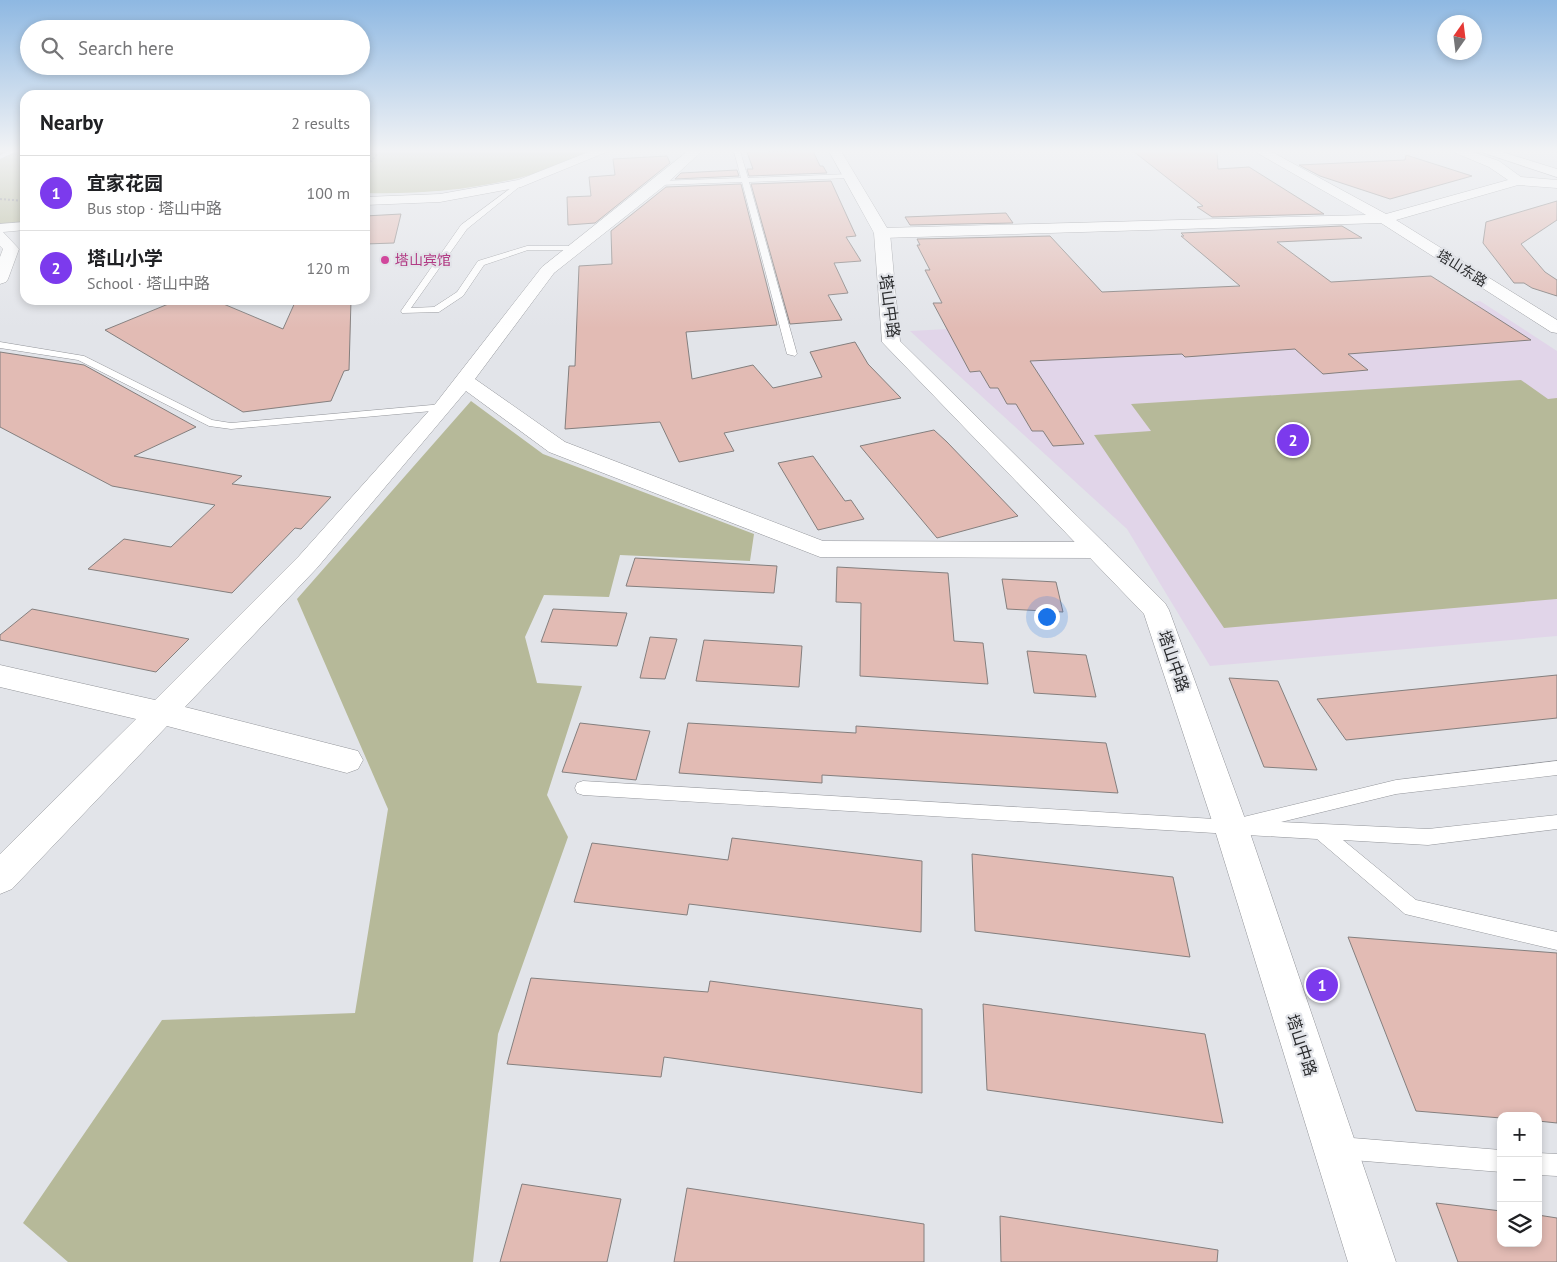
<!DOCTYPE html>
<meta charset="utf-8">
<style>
:root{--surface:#fff;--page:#f6f6f6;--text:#202124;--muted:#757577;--line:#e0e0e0;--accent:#7c3aed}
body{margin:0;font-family:"PT Sans","Noto Sans SC",sans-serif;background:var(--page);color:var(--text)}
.controls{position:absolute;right:15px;bottom:15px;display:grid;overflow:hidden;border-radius:10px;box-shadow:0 2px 8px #0003}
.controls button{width:45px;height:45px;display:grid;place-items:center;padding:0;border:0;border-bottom:1px solid var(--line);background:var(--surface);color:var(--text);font:25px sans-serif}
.compass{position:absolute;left:1437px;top:15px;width:45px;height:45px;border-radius:50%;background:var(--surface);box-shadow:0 2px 8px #0003;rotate:14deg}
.you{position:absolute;left:1046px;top:616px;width:18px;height:18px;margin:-12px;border:4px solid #fff;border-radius:50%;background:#1a73e8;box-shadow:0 0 0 8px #1a73e833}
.badge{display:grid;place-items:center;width:32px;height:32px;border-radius:50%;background:var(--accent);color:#fff;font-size:16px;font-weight:700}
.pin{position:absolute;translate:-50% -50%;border:2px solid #fff;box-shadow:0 1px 5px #0006}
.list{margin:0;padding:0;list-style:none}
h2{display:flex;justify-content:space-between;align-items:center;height:65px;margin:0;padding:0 20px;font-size:21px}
h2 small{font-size:16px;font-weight:400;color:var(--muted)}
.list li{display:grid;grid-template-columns:32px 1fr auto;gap:15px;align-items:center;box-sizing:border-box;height:75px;padding:0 20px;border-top:1px solid var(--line)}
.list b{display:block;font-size:19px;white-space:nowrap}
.list p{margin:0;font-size:16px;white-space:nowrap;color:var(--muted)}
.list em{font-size:16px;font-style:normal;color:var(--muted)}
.icon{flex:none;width:28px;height:28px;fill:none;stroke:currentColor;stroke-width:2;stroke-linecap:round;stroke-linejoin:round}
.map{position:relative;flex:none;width:1557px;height:1262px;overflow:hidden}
.search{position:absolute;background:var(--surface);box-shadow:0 2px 8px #0003;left:20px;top:20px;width:350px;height:55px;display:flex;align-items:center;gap:12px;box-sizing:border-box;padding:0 18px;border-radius:28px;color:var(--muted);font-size:19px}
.panel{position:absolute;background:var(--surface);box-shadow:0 2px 8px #0003;left:20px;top:90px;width:350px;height:215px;border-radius:15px}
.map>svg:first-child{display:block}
.education{fill:#e1d5e9}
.green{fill:#b6b999}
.building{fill:#e2bbb4;stroke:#847f7e}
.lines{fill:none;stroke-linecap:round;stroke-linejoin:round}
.lane-casing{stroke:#93959a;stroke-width:1}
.street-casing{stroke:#93959a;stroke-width:1}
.secondary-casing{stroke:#93959a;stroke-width:1}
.primary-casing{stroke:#93959a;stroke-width:1}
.path{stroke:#838488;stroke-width:2;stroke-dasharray:2 2;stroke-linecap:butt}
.lane{fill:#fff;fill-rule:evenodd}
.street{fill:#fff;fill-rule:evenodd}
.secondary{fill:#fff;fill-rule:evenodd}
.primary{fill:#fff;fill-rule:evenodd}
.hotel-dot{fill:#d1479c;stroke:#e2e4e9;stroke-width:2}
.labels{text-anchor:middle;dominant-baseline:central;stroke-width:4.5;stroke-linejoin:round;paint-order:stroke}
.far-hotel-label{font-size:14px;fill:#b23c85;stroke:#e2e4e9;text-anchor:start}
.far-street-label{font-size:14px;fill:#2b2c2e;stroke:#e2e4e9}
.street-label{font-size:16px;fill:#2b2c2e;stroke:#e2e4e9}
</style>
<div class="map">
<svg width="1557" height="1262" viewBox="0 0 1557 1262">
<rect width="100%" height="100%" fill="#e2e4e9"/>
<path class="education" d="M1480,301L1557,351V636L1210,666L1127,529L910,331Z"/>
<g class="green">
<path d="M0,151H25V222L0,224Z"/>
<path d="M365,151H589C527,186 435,195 365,193Z"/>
<path d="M1521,380L1548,399L1557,398V599L1224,628L1094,435L1151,431L1131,404Z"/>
<path d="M471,401L543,454L754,534L750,561L620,555L609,597L544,595L525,637L537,683L582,686L547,795L568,837L498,1034L473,1262H68L23,1223L162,1020L355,1013L388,809L297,599Z"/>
</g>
<g class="building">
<path d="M813,151L820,166H823L827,173L749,176L747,169H753L747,152Z"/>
<path d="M1133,151H1217L1218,169L1249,167L1324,214L1212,217L1197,207L1203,206Z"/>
<path d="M1406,155L1472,176L1390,199L1320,176L1299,165L1405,160Z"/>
<path d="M667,156L670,163L595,223L568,225L567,197L591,196L589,177L615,175L613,159Z"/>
<path d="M737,170L739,176L675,179L681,173Z"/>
<path d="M831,181L856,236L846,237L861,261L834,263L848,293L828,295L842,320L790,324L751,184Z"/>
<path d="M741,184L777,325L686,332L692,379L753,365L773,388L822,377L810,352L855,342L868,364L901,398L724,433L734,451L679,462L660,422L565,429L569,366H575L579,266L612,264L611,231L666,187Z"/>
<path d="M1557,201V220L1521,244L1545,272L1557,280V296L1532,288L1524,283H1514L1483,243L1486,222Z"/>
<path d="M1006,213L1013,223L910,225L905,217Z"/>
<path d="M401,214L394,243L365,244V216Z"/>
<path d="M1342,226L1362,238L1277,242L1331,282L1431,276L1531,340L1348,354L1368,370L1323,374L1295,349L1185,357L1182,354L1030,361L1084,444L1053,446L1043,431H1032L1016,404H1007L998,388H990L980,371L970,372L933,303H942L925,270H930L917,245H920L917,239L1050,236L1102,292L1240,286L1181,236H1184L1181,233Z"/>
<path d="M178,300H214L283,329L296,300H351L349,370L344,371L331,401L243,412L105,330Z"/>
<path d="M0,352L84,365L196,427L134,456L242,476L232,484L331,497L301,529L295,528L232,593L88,569L124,539L171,547L215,505L112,486L0,427Z"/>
<path d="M934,430L947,442L1018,516L937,538L860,446Z"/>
<path d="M813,456L845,501L851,500L864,519L818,530L778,463Z"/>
<path d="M635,558L777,566L774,593L626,586Z"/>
<path d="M837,567L948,573L954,641L983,643L988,684L860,676L861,603L836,602Z"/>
<path d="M1002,579L1056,582L1063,612L1007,609Z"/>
<path d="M32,609L189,639L156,672L0,640V635Z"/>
<path d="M553,609L627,613L617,646L541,642Z"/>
<path d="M650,637L677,639L665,679L640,678Z"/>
<path d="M704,640L802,646L799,687L696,681Z"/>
<path d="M1027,651L1086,655L1096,697L1034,693Z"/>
<path d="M1557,675V718L1346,740L1317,699Z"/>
<path d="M1229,678L1278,681L1317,770L1264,767Z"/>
<path d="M580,723L650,731L636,780L562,772Z"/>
<path d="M688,723L856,733V726L1106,743L1118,793L822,775V783L679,773Z"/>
<path d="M732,838L922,861L921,932L689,904L687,915L574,902L592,843L728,860Z"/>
<path d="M972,854L1173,877L1190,957L975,931Z"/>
<path d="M1348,937L1557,953V1123L1538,1121V1116H1501V1118L1416,1111Z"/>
<path d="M531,978L708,992L710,981L922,1009V1093L664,1057L661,1077L507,1064Z"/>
<path d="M983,1004L1205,1034L1223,1123L987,1090Z"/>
<path d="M522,1184L621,1199L607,1262H500Z"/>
<path d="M687,1188L924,1224V1262H674Z"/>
<path d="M1436,1203L1501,1211V1243H1538V1215L1557,1218V1262H1458Z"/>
<path d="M1000,1216L1218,1250L1217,1262H1001Z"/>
</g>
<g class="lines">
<g class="lane-casing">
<g id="lane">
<path d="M8,151H17L0,159V155Z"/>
<path d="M734,151H740L748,178L849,174L852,176L849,178L749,182L797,354L795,356L787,354L742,182L659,185L656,183L659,181L741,178Z"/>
<path d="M519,182L524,183L467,229L411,308L434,307L457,292L478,261L527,246H574L578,248L577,250H528L484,265L463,296L439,312L402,313L401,311L461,225Z"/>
<path d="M0,342L84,356L212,420L231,423L443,404L448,407L443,410L231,429L209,426L78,360L0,348Z"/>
<path d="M1557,761V775L1396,794L1281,822L1428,829L1557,815V829L1428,845L1343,840L1416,900L1557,932V950L1405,914L1317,839L1247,835L1240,832L1231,834L583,795L577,793L575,788L577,783L583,781L1231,820L1396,780Z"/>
<path d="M1340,1137L1501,1150V1172L1340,1159L1332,1156L1329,1148L1332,1140Z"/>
<path d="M1538,1153L1557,1154V1176L1538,1175Z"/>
</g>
</g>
<g class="street-casing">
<g id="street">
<path d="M591,151H609L521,187L440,202L365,205V197L440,194L518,180Z"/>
<path d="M688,151H702L664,186L554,273L475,379L565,442L823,541L1097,542L1106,544L1109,550L1106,556L1097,558L820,557L549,452L466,391L317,568L185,707L358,751L363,760L358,769L347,773L167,726L12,889L0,894V854L136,719L0,687V665L155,700L299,556L436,403L542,267Z"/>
<path d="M1254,151H1270L1386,214L1508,180L1489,167L1451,151H1470L1499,161L1521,177L1557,180V188L1518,185L1396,220L1557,320V333L1551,332L1381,223L882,238L874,233L882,228L1366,215Z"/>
<path d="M25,222V230L3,232L19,249L8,279L6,282L0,284V257L3,249L0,246V224Z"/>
</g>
</g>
<g class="secondary-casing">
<path id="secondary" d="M829,151H841L890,233L900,341L1165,603L1169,610L1248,827L1396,1262H1348L1214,827L1144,614L882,342L874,233Z"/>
</g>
<g class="primary-casing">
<path id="primary" d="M1478,151H1499L1557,169V177Z"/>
</g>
<g class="path">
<path d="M365,168L380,151"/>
<path d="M0,199L25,201"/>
</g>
<use href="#lane" class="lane"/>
<use href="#street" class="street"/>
<use href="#secondary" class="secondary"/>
<use href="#primary" class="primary"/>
</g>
<linearGradient id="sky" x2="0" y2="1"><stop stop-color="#8eb8e2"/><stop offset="0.46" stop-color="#f2f3f5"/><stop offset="1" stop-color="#f2f3f5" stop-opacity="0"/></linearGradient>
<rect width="1557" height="328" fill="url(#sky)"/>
<circle class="hotel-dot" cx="385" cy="260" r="5"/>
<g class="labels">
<g class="far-hotel-label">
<text x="395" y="260">塔山宾馆</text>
</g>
<g class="far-street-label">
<text transform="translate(1462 268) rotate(32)">塔山东路</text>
</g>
<g class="street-label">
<text transform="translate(890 306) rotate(82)">塔山中路</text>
<text transform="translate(1174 661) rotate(71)">塔山中路</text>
<text transform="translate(1302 1045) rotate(72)">塔山中路</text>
</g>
</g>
</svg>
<div class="controls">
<button>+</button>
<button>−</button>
<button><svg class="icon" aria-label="layers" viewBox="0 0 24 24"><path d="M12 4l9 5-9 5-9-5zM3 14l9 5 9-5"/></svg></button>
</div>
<svg class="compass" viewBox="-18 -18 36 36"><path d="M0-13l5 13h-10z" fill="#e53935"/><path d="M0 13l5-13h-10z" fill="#757577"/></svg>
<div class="you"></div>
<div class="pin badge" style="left:1322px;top:985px">1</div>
<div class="pin badge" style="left:1293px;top:440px">2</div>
<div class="search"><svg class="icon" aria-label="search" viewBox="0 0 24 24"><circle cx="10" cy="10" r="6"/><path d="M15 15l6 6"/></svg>Search here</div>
<section class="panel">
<h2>Nearby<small>2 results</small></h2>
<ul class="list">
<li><span class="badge">1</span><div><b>宜家花园</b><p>Bus stop · 塔山中路</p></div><em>100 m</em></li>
<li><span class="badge">2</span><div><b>塔山小学</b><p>School · 塔山中路</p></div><em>120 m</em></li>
</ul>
</section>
</div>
